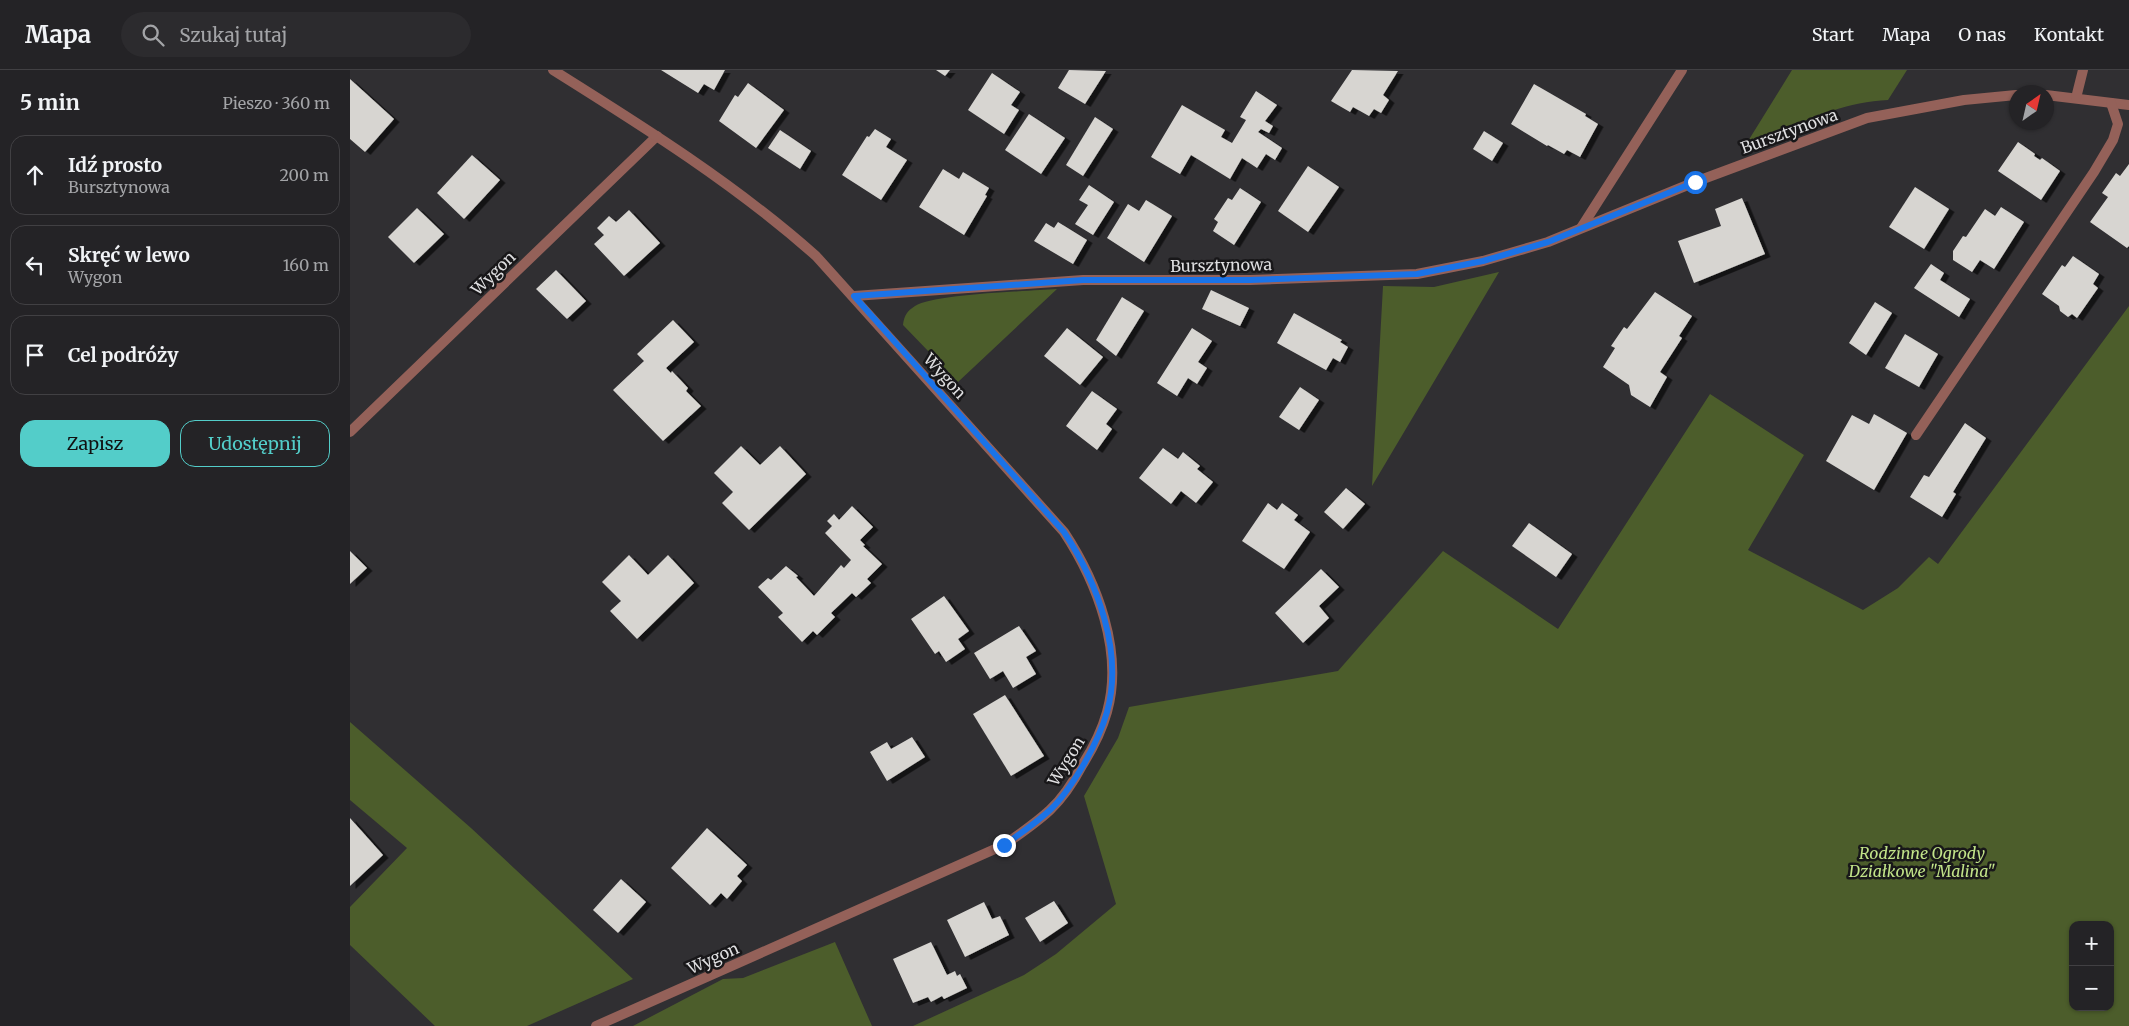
<!DOCTYPE html>
<html lang="pl">
<meta charset="utf-8">
<style>
:root{--surface:#242326;--page:#2c2b2e;--text:#f1f3f6;--muted:#a3a4a7;--line:#414043;--accent:#53cdc9}
body{margin:0;font-family:Merriweather,serif;background:var(--page);color:var(--text)}
.controls{position:absolute;right:15px;bottom:15px;display:grid;overflow:hidden;border-radius:10px;box-shadow:0 1px 4px #0004}
.controls button{width:45px;height:45px;display:grid;place-items:center;padding:0;border:0;border-bottom:1px solid var(--line);background:var(--surface);color:var(--text);font:25px sans-serif}
.compass{position:absolute;left:1659px;top:15px;width:45px;height:45px;border-radius:50%;background:var(--surface);box-shadow:0 1px 4px #0004;rotate:34deg}
.stop{position:absolute;width:15px;height:15px;margin:-11px;border:4px solid #1a73e8;border-radius:50%;background:#fff}
.stop.end{background:#1a73e8;border-color:#fff;box-shadow:0 1px 5px #0008}
.list{margin:0;padding:0;list-style:none}
h2{display:flex;justify-content:space-between;align-items:center;height:65px;margin:0;padding:0 20px;font-size:21px}
h2 small{font-size:16px;font-weight:400;color:var(--muted)}
.list li{display:grid;grid-template-columns:32px 1fr auto;gap:15px;align-items:center;box-sizing:border-box;height:80px;margin:0 10px 10px;padding:0 10px;border:1px solid var(--line);border-radius:15px}
.list b{display:block;font-size:19px;white-space:nowrap}
.list p{margin:0;font-size:16px;white-space:nowrap;color:var(--muted)}
.list em{font-size:16px;font-style:normal;color:var(--muted)}
.actions{display:flex;gap:10px;padding:15px 20px}
.actions a{flex:1;padding:11px 0;border:1px solid var(--accent);border-radius:15px;text-align:center;font-size:18px;color:var(--accent)}
.actions .main{background:var(--accent);color:#111}
.icon{flex:none;width:28px;height:28px;fill:none;stroke:currentColor;stroke-width:2;stroke-linecap:round;stroke-linejoin:round}
.map{position:relative;flex:none;width:1779px;height:956px;overflow:hidden}
header{display:flex;align-items:center;gap:30px;box-sizing:border-box;height:70px;padding:0 25px;background:var(--surface);border-bottom:1px solid var(--line)}
header strong{font-size:24px}
nav{display:flex;gap:28px;margin-inline-start:auto;font-size:18px}
.search{width:350px;height:45px;background:var(--page);display:flex;align-items:center;gap:12px;box-sizing:border-box;padding:0 18px;border-radius:28px;color:var(--muted);font-size:19px}
main{display:flex}
aside{flex:1;background:var(--surface)}
.map>svg:first-child{display:block}
.green{fill:#4c5d2b;fill-rule:evenodd}
.building{fill:#d7d5d1;filter:url(#shadow)}
.lines{fill:none;stroke-linecap:round;stroke-linejoin:round}
.lane{stroke:#946159;stroke-width:10}
.street{stroke:#946159;stroke-width:10}
.route{stroke:#1a73e8;stroke-width:6}
.labels{text-anchor:middle;dominant-baseline:central;stroke-width:5;stroke-linejoin:round;paint-order:stroke}
.street-label{font-size:16px;fill:#dfdfe1;stroke:#181719}
.park-label{font-size:16px;font-style:italic;fill:#c2e489;stroke:#181719}
</style>
<header>
<strong>Mapa</strong>
<div class="search"><svg class="icon" aria-label="search" viewBox="0 0 24 24"><circle cx="10" cy="10" r="6"/><path d="M15 15l6 6"/></svg>Szukaj tutaj</div>
<nav><a>Start</a><a>Mapa</a><a>O nas</a><a>Kontakt</a></nav>
</header>
<main>
<aside>
<h2>5 min<small>Pieszo · 360 m</small></h2>
<ul class="list">
<li><svg class="icon" aria-label="ahead" viewBox="0 0 24 24"><path d="M12 20V5M6 11l6-6 6 6"/></svg><div><b>Idź prosto</b><p>Bursztynowa</p></div><em>200 m</em></li>
<li><svg class="icon" aria-label="left" viewBox="0 0 24 24"><path d="M17 20v-9H6M10 6l-5 5 5 5"/></svg><div><b>Skręć w lewo</b><p>Wygon</p></div><em>160 m</em></li>
<li><svg class="icon" aria-label="arrive" viewBox="0 0 24 24"><path d="M6 21V4h12l-3 4 3 4H6"/></svg><div><b>Cel podróży</b></div></li>
</ul>
<div class="actions"><a class="main">Zapisz</a><a>Udostępnij</a></div>
</aside>
<div class="map">
<svg width="1779" height="956" viewBox="0 0 1779 956">
<defs>
<filter id="shadow"><feDropShadow dx="5.5" dy="3" stdDeviation="0" flood-color="#0009"/></filter>
</defs>
<rect width="100%" height="100%" fill="#302f32"/>
<g class="green">
<path d="M1442,0H1557L1538,30C1487,32 1441,58 1395,76Z"/>
<path d="M1149,202L1022,416L1033,216L1084,217Z"/>
<path d="M707,219L608,312L553,255C554,246 557,241 565,236C583,224 680,221 707,219Z"/>
<path d="M1779,236V956H563L674,905L706,884L766,834L734,726L768,668L779,637L988,601L1093,481L1208,559L1360,324L1454,385L1398,480L1513,540L1548,518L1579,487L1588,494ZM1723,855H1760V937H1723Z"/>
<path d="M0,652L121,758L283,909L177,956H85L0,875V837L57,778L0,730Z"/>
<path d="M485,872L522,956H283L373,909L393,908Z"/>
</g>
<g class="building">
<path d="M311,0H375L364,20L354,14L348,23Z"/>
<path d="M586,0H600L595,6Z"/>
<path d="M719,0L756,1L735,34L708,18Z"/>
<path d="M1002,0L1048,1L1033,25L1039,30L1031,43L1024,39L1019,46L1003,37L1000,42L981,31Z"/>
<path d="M642,3L670,22L661,35L669,40L654,64L618,40Z"/>
<path d="M0,9L44,49L15,82L0,69Z"/>
<path d="M398,13L434,40L406,78L369,51L385,25L388,27Z"/>
<path d="M1184,14L1236,44L1235,46L1248,54L1230,87L1217,80L1214,84L1198,75L1197,76L1161,54Z"/>
<path d="M906,21L927,35L915,51L923,56L919,63L911,59L908,62L932,78L925,90L916,84L907,98L892,88L880,109L841,85L830,104L801,87L832,35L875,60L871,67L882,73L896,50L890,47Z"/>
<path d="M679,44L715,68L691,104L655,80Z"/>
<path d="M745,47L763,59L733,106L716,95Z"/>
<path d="M525,59L541,69L536,77L557,90L531,130L492,105L517,66L519,67Z"/>
<path d="M430,60L461,81L450,99L418,78Z"/>
<path d="M1134,61L1153,73L1142,91L1123,79Z"/>
<path d="M1668,72L1685,84L1684,86L1690,90L1692,88L1710,101L1691,130L1648,101Z"/>
<path d="M122,85L150,110L114,149L87,123Z"/>
<path d="M1779,94V176L1777,178L1740,152L1758,127L1752,123L1766,103L1770,106Z"/>
<path d="M958,96L989,117L958,162L928,141Z"/>
<path d="M593,99L609,109L613,102L639,118L635,125L637,126L614,165L569,137Z"/>
<path d="M739,115L764,132L743,165L725,154L738,135L729,130Z"/>
<path d="M1565,117L1599,139L1574,179L1539,157Z"/>
<path d="M890,118L911,132L884,175L863,161L868,152L864,149L878,128L882,130Z"/>
<path d="M1392,128L1415,184L1344,213L1328,171L1371,156L1365,139Z"/>
<path d="M796,130L822,146L794,192L757,168L778,134L789,141Z"/>
<path d="M1651,137L1674,152L1644,199L1630,190L1622,202L1603,190V181L1613,166L1616,167L1635,139L1645,146Z"/>
<path d="M67,138L94,164L64,193L38,167Z"/>
<path d="M279,140L310,173L274,206L244,174L254,165L247,158L259,146L266,152Z"/>
<path d="M708,152L737,170L723,194L684,171L696,153L704,158Z"/>
<path d="M1723,186L1749,204L1743,214L1748,218L1727,248L1722,244L1718,247L1710,241L1709,236L1692,224L1712,195L1715,197Z"/>
<path d="M1581,194L1594,203L1590,210L1620,229L1609,247L1564,218Z"/>
<path d="M206,200L236,231L217,249L186,219Z"/>
<path d="M861,220L899,238L890,256L852,239Z"/>
<path d="M1305,222L1342,246L1329,266L1332,268L1310,302L1317,307L1300,337L1281,325L1279,315L1253,297L1265,278L1261,276L1274,257L1277,259Z"/>
<path d="M772,227L794,241L766,286L746,270Z"/>
<path d="M1525,232L1542,243L1516,285L1499,273Z"/>
<path d="M944,243L992,270L990,272L998,277L990,292L983,288L976,300L927,273Z"/>
<path d="M323,250L344,272L316,298L321,303L322,301L338,318L336,321L351,336L313,371L263,320L294,291L287,284Z"/>
<path d="M717,258L753,287L730,315L694,286Z"/>
<path d="M842,258L862,271L848,292L857,298L847,314L838,308L827,326L807,313Z"/>
<path d="M1555,264L1588,284L1569,317L1535,298Z"/>
<path d="M950,317L969,330L949,360L929,347Z"/>
<path d="M742,321L767,339L756,354L762,359L747,380L716,356Z"/>
<path d="M1524,344L1557,363L1524,420L1476,391L1502,345L1519,354Z"/>
<path d="M1615,353L1636,368L1603,422L1606,424L1592,447L1560,427L1574,405L1579,407Z"/>
<path d="M391,376L410,395L430,376L456,404L399,460L372,433L383,422L364,403Z"/>
<path d="M813,378L828,389L833,382L850,396L847,399L863,412L846,433L831,421L821,434L789,408Z"/>
<path d="M996,418L1015,434L993,459L974,442Z"/>
<path d="M918,433L927,440L932,433L948,445L944,450L960,462L934,499L892,471Z"/>
<path d="M502,436L523,457L510,470L515,475L513,476L532,494L517,509L521,513L506,527L502,523L481,543L485,547L467,565L463,561L452,572L428,547L433,543L408,517L418,508L421,510L436,496L448,506L446,507L464,526L491,495L494,498L501,490L475,463L482,456L477,451L484,444L489,450Z"/>
<path d="M1179,453L1222,484L1206,507L1162,476Z"/>
<path d="M0,481L17,498L0,514Z"/>
<path d="M279,485L298,505L318,485L344,513L287,569L260,541L271,531L252,512Z"/>
<path d="M971,499L989,517L969,536L979,548L953,573L925,543Z"/>
<path d="M594,526L619,561L608,569L615,579L596,592L589,581L585,584L561,549Z"/>
<path d="M669,556L686,581L676,587L686,604L663,618L653,601L640,609L624,583Z"/>
<path d="M655,625L694,686L661,706L623,644Z"/>
<path d="M562,667L575,687L537,711L520,682L537,672L541,679Z"/>
<path d="M0,748L33,785L0,816Z"/>
<path d="M357,758L397,795L387,806L392,811L377,829L371,823L360,835L321,798Z"/>
<path d="M271,809L296,832L268,863L243,840Z"/>
<path d="M704,831L718,853L690,872L675,848Z"/>
<path d="M634,832L642,849L650,846L659,865L615,887L597,850Z"/>
<path d="M581,872L597,905L605,901L607,906L610,904L617,918L594,929L592,926L581,932L578,927L563,933L543,889Z"/>
</g>
<g class="lines">
<g class="lane">
<path d="M1231,158L1332,0"/>
<path d="M0,362L307,66"/>
</g>
<g class="street">
<path d="M203,0C294,57 385,114 466,186L714,462C747,512 774,582 757,642C752,660 743,678 733,694C724,711 714,727 700,740C686,753 670,764 654,775L246,956"/>
<path d="M1696,25L1779,35"/>
<path d="M1726,28L1733,0"/>
<path d="M504,226L733,210H900L1067,204L1133,191L1198,172L1345,112L1517,48L1614,30L1666,25"/>
<path d="M1566,365L1744,102L1763,70L1768,54L1761,33"/>
</g>
</g>
<g class="lines">
<path class="route" d="M654,775C670,764 686,753 700,740C714,727 724,711 734,694C743,678 752,660 757,642C774,582 747,512 714,462L504,226L733,210H900L1067,204L1133,191L1198,172L1345,112"/>
</g>
<g class="labels">
<g class="street-label">
<text transform="translate(1439 61) rotate(-20)">Bursztynowa</text>
<text transform="translate(871 195) rotate(-1)">Bursztynowa</text>
<text transform="translate(143 203) rotate(-44)">Wygon</text>
<text transform="translate(595 306) rotate(48)">Wygon</text>
<text transform="translate(716 691) rotate(-58)">Wygon</text>
<text transform="translate(363 888) rotate(-24)">Wygon</text>
</g>
<g class="park-label">
<text x="1572" y="783">Rodzinne Ogrody<tspan x="1572" dy="18">Działkowe "Malina"</tspan></text>
</g>
</g>
</svg>
<div class="controls">
<button>+</button>
<button>−</button>
</div>
<svg class="compass" viewBox="-18 -18 36 36"><path d="M0-13l5 13h-10z" fill="#e53935"/><path d="M0 13l5-13h-10z" fill="#a3a4a7"/></svg>
<div class="stop" style="left:1345px;top:112px"></div>
<div class="stop end" style="left:654px;top:775px"></div>
</div>
</main>
